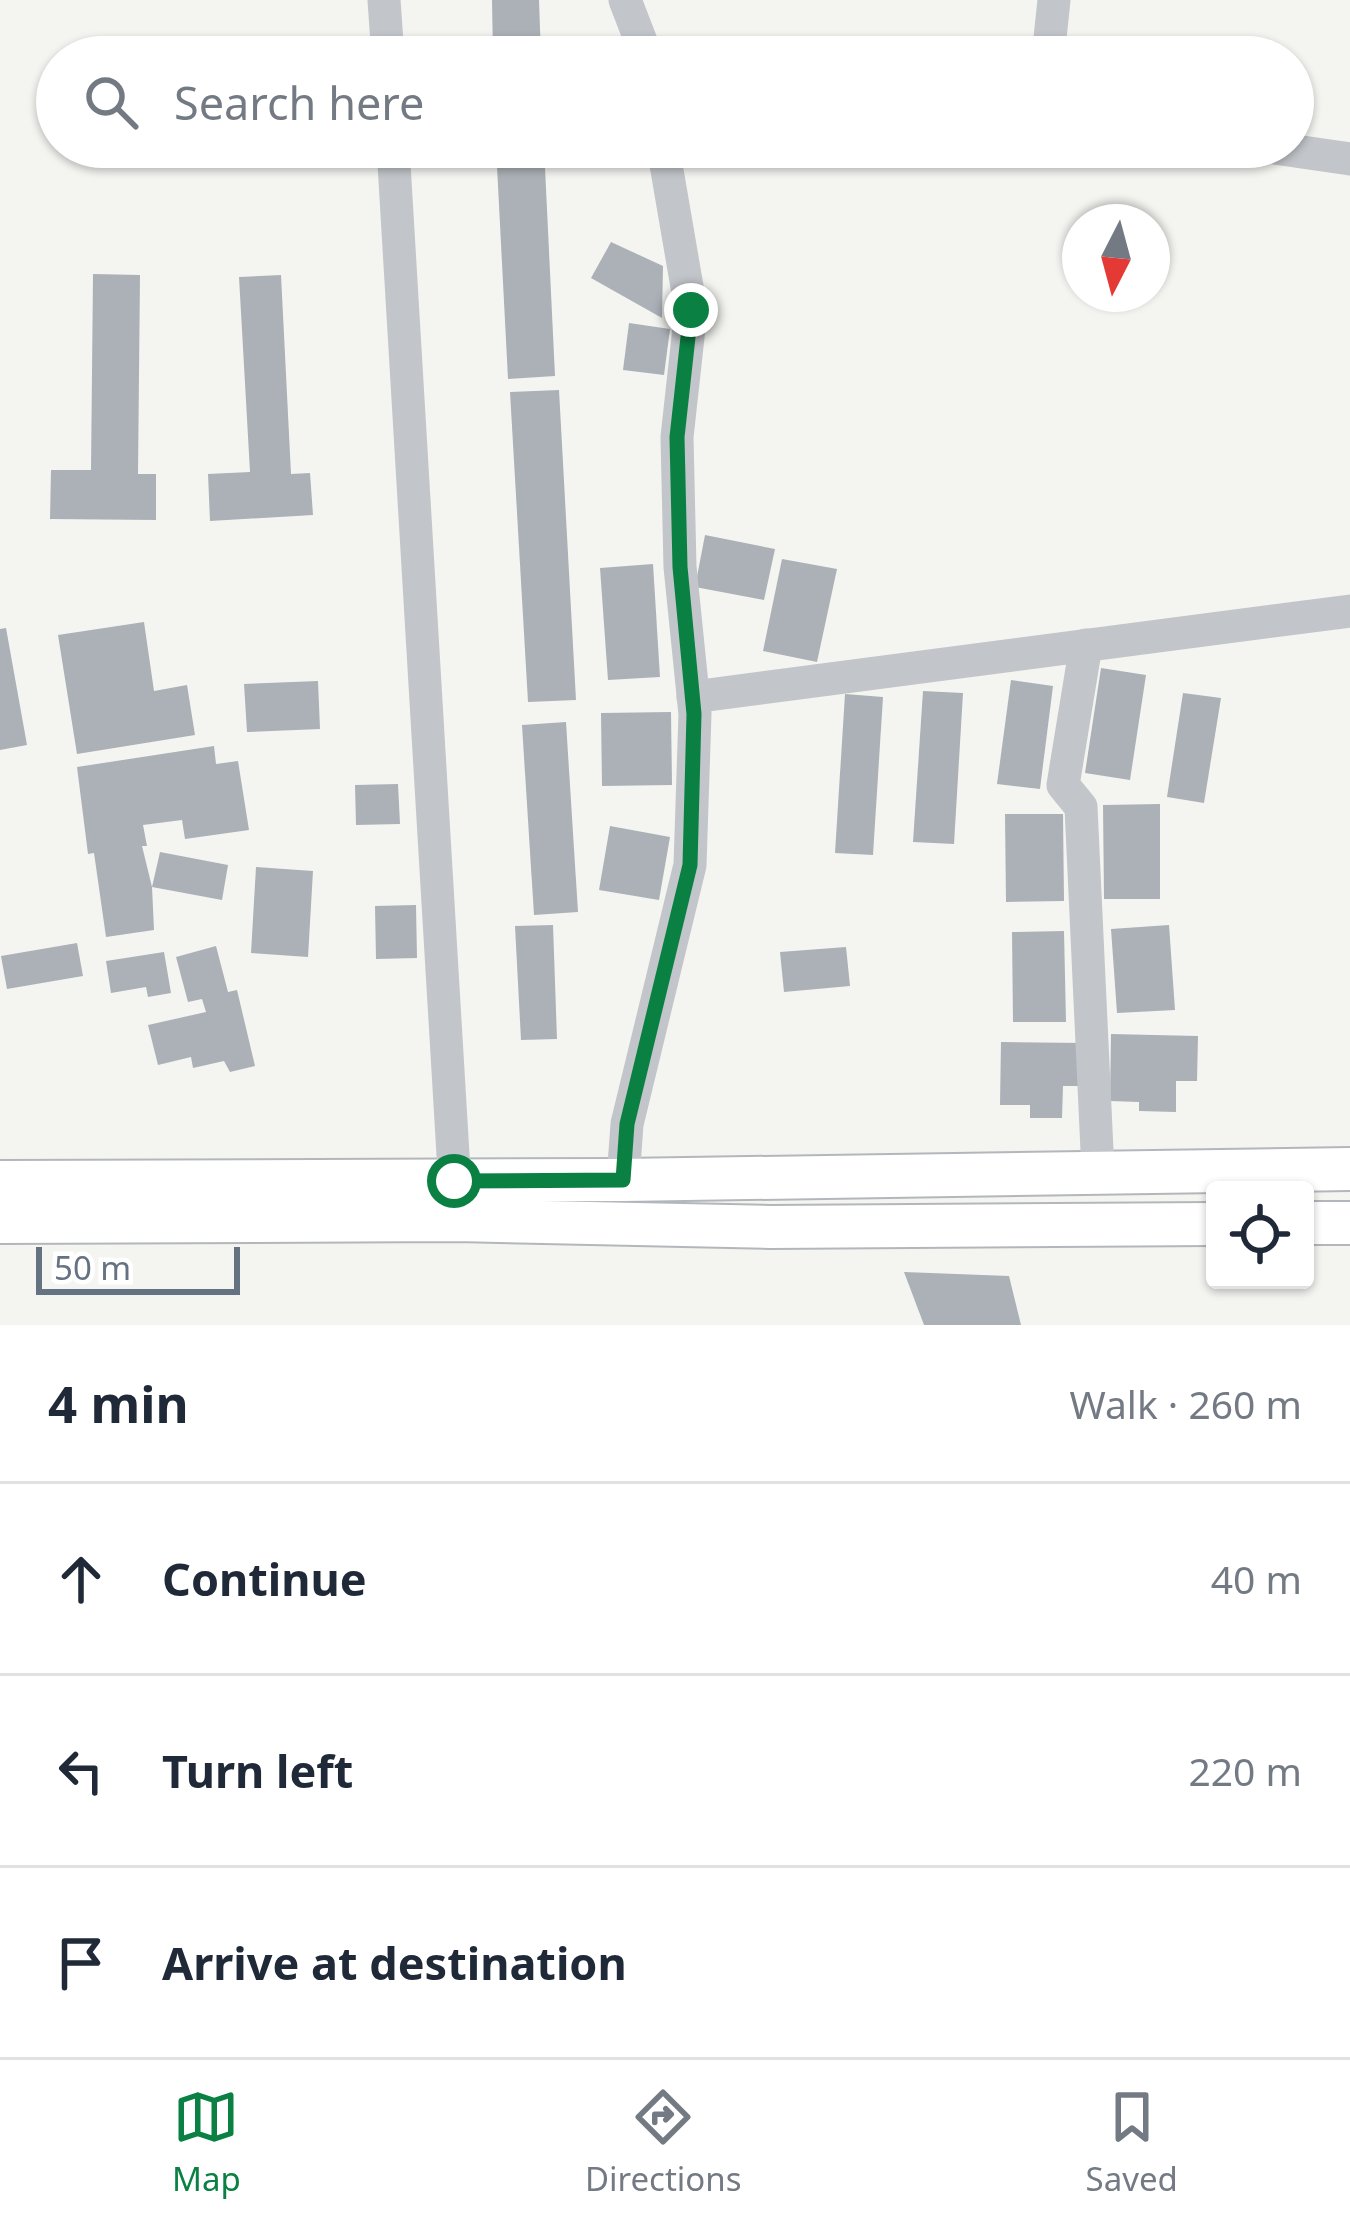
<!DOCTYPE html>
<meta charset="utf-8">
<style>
:root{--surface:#fff;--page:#f6f6f7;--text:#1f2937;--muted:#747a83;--line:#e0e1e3;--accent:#0b8043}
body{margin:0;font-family:"Noto Sans",sans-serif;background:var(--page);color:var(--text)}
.controls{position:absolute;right:36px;bottom:36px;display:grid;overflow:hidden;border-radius:12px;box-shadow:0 3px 9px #0004}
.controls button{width:108px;height:108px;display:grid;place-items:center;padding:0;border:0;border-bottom:3px solid var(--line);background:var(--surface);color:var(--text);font:60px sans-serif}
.compass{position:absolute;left:1062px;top:204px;width:108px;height:108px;border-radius:50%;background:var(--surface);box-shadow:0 3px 9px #0004;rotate:186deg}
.scale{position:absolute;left:36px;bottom:30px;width:204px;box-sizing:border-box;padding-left:12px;border:6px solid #647281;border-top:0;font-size:33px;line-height:42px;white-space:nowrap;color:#647281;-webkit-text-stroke:9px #fff;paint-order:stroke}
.stop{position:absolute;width:36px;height:36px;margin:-27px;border:9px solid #0b8043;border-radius:50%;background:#fff}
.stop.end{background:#0b8043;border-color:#fff;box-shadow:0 3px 12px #0008}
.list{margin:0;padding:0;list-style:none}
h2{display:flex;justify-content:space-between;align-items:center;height:156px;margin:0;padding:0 48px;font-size:51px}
h2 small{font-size:39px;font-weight:400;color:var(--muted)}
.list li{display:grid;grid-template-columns:78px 1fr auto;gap:36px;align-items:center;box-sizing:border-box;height:192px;padding:0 48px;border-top:3px solid var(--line)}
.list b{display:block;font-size:45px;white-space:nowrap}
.list em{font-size:39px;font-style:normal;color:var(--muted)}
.icon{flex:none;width:66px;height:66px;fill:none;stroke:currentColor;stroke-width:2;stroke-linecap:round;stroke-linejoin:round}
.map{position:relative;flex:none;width:1350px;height:1325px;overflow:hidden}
.search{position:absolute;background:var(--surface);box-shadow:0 3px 9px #0004;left:36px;right:36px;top:36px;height:132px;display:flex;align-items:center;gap:30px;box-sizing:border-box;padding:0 42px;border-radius:66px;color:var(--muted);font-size:45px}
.sheet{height:732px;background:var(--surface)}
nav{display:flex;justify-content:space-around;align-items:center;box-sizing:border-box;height:168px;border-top:3px solid var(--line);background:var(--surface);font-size:33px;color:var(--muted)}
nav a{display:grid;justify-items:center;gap:6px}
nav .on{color:var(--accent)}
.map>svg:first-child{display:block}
.building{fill:#abb1b7}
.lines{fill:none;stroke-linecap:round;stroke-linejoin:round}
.major-casing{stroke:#b3b7bb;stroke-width:46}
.minor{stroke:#c2c5c9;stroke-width:33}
.major{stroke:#fff;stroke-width:42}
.route{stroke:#0b8043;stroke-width:15}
</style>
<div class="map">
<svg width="1350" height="1325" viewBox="0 0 1350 1325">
<rect width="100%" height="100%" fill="#f4f5f1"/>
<g class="building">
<path d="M492,0H539L541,57H493Z"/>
<path d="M496,147H544L555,376L508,379Z"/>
<path d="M591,147H639V153L592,157Z"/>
<path d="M611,242L663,266L662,318L591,278Z"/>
<path d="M93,274L140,275L138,474H156V520L50,519L51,470H91Z"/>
<path d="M281,275L291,474L310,473L313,515L210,521L208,474L250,472L239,277Z"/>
<path d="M629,323L670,329L664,375L623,370Z"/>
<path d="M559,390L576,700L528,702L510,392Z"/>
<path d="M705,535L775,549L764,600L695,587Z"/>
<path d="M782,559L837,569L817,662L763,651Z"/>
<path d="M653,564L660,677L608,680L600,568Z"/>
<path d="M144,622L154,691L187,685L195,735L77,754L58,635Z"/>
<path d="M6,628L27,745L0,750V629Z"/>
<path d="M1101,668L1146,675L1130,780L1085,773Z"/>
<path d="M1011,680L1053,686L1040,789L997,784Z"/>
<path d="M318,681L320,729L247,732L244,684Z"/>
<path d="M923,691L963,693L954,844L913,842Z"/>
<path d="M1183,693L1221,698L1204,803L1167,797Z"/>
<path d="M845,694L883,697L873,855L835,853Z"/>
<path d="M671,712L672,785L602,786L601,713Z"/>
<path d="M566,722L578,912L534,915L522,725Z"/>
<path d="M214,746L216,764L238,761L249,830L185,839L182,820L143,825L147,846H142L152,887L154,930L106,937L94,853L88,854L77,767Z"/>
<path d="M398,784L400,824L356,825L355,785Z"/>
<path d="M1160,804V899H1104L1103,805Z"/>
<path d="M1005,814H1063L1064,901L1006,902Z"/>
<path d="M610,826L670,837L659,900L599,890Z"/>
<path d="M160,852L228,865L222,900L152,887Z"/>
<path d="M256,867L313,871L308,957L251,953Z"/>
<path d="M416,905L417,958L376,959L375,906Z"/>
<path d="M553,925L557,1039L521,1040L515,926Z"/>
<path d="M1169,925L1175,1010L1117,1013L1111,929Z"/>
<path d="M1064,931L1066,1022H1013L1012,932Z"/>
<path d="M77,943L83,976L7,989L1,956Z"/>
<path d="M216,946L228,992L237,990L255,1066L230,1072L224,1061L193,1068L191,1057L158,1065L148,1025L206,1012L202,999L188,1002L176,957Z"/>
<path d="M846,947L850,986L784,992L780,952Z"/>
<path d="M164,952L171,993L148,997L146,987L111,993L106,961Z"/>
<path d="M1111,1034L1198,1036L1197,1081H1176V1112L1139,1111V1102L1110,1101Z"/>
<path d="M1001,1042L1085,1043L1084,1086H1063L1062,1118H1030V1105H1000Z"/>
<path d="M904,1272L1009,1276L1021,1325H924Z"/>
</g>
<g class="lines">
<g class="major-casing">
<g id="major">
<path d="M0,1182L623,1180L1350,1169"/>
<path d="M0,1222L457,1220L770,1227L1215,1224"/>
<path d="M1305,1223H1350"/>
</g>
</g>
<g class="minor">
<path d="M384,0L388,57"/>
<path d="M625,0L647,57"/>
<path d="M1048,57L1054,0"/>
<path d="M393,147L456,1205"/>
<path d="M1267,147L1350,159"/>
<path d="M1086,645L1063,785L1081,807L1098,1172"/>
<path d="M693,697L1350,611"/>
<path d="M623,1180L627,1124L690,865L695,714L680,567L677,437L691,310L663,147"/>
</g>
<use href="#major" class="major"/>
</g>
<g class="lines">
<path class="route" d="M454,1181L623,1180L627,1124L690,865L694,714L680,567L677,437L691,310"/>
</g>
</svg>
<div class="controls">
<button><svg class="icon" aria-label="locate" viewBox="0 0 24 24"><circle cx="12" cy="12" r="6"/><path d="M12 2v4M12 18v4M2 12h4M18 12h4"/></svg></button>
</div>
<svg class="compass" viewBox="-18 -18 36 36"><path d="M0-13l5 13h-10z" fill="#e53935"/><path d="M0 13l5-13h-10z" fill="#747a83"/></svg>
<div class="scale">50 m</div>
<div class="stop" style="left:454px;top:1181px"></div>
<div class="stop end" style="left:691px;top:310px"></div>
<div class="search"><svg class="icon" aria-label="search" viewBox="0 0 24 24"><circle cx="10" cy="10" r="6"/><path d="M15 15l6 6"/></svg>Search here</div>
</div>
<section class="sheet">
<h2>4 min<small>Walk · 260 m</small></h2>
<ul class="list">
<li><svg class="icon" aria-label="ahead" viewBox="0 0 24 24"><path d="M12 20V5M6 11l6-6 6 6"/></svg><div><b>Continue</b></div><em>40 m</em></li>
<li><svg class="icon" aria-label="left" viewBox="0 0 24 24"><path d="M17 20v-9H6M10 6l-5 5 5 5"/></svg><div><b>Turn left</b></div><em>220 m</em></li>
<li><svg class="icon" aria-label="arrive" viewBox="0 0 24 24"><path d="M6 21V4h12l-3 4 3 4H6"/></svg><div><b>Arrive at destination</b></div></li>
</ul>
</section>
<nav>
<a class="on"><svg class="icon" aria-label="map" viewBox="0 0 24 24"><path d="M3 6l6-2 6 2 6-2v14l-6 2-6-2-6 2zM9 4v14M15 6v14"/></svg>Map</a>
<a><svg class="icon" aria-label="directions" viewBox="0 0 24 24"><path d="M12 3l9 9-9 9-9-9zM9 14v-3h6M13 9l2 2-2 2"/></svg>Directions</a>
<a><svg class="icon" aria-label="saved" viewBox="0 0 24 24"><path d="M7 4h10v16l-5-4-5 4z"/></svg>Saved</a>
</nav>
